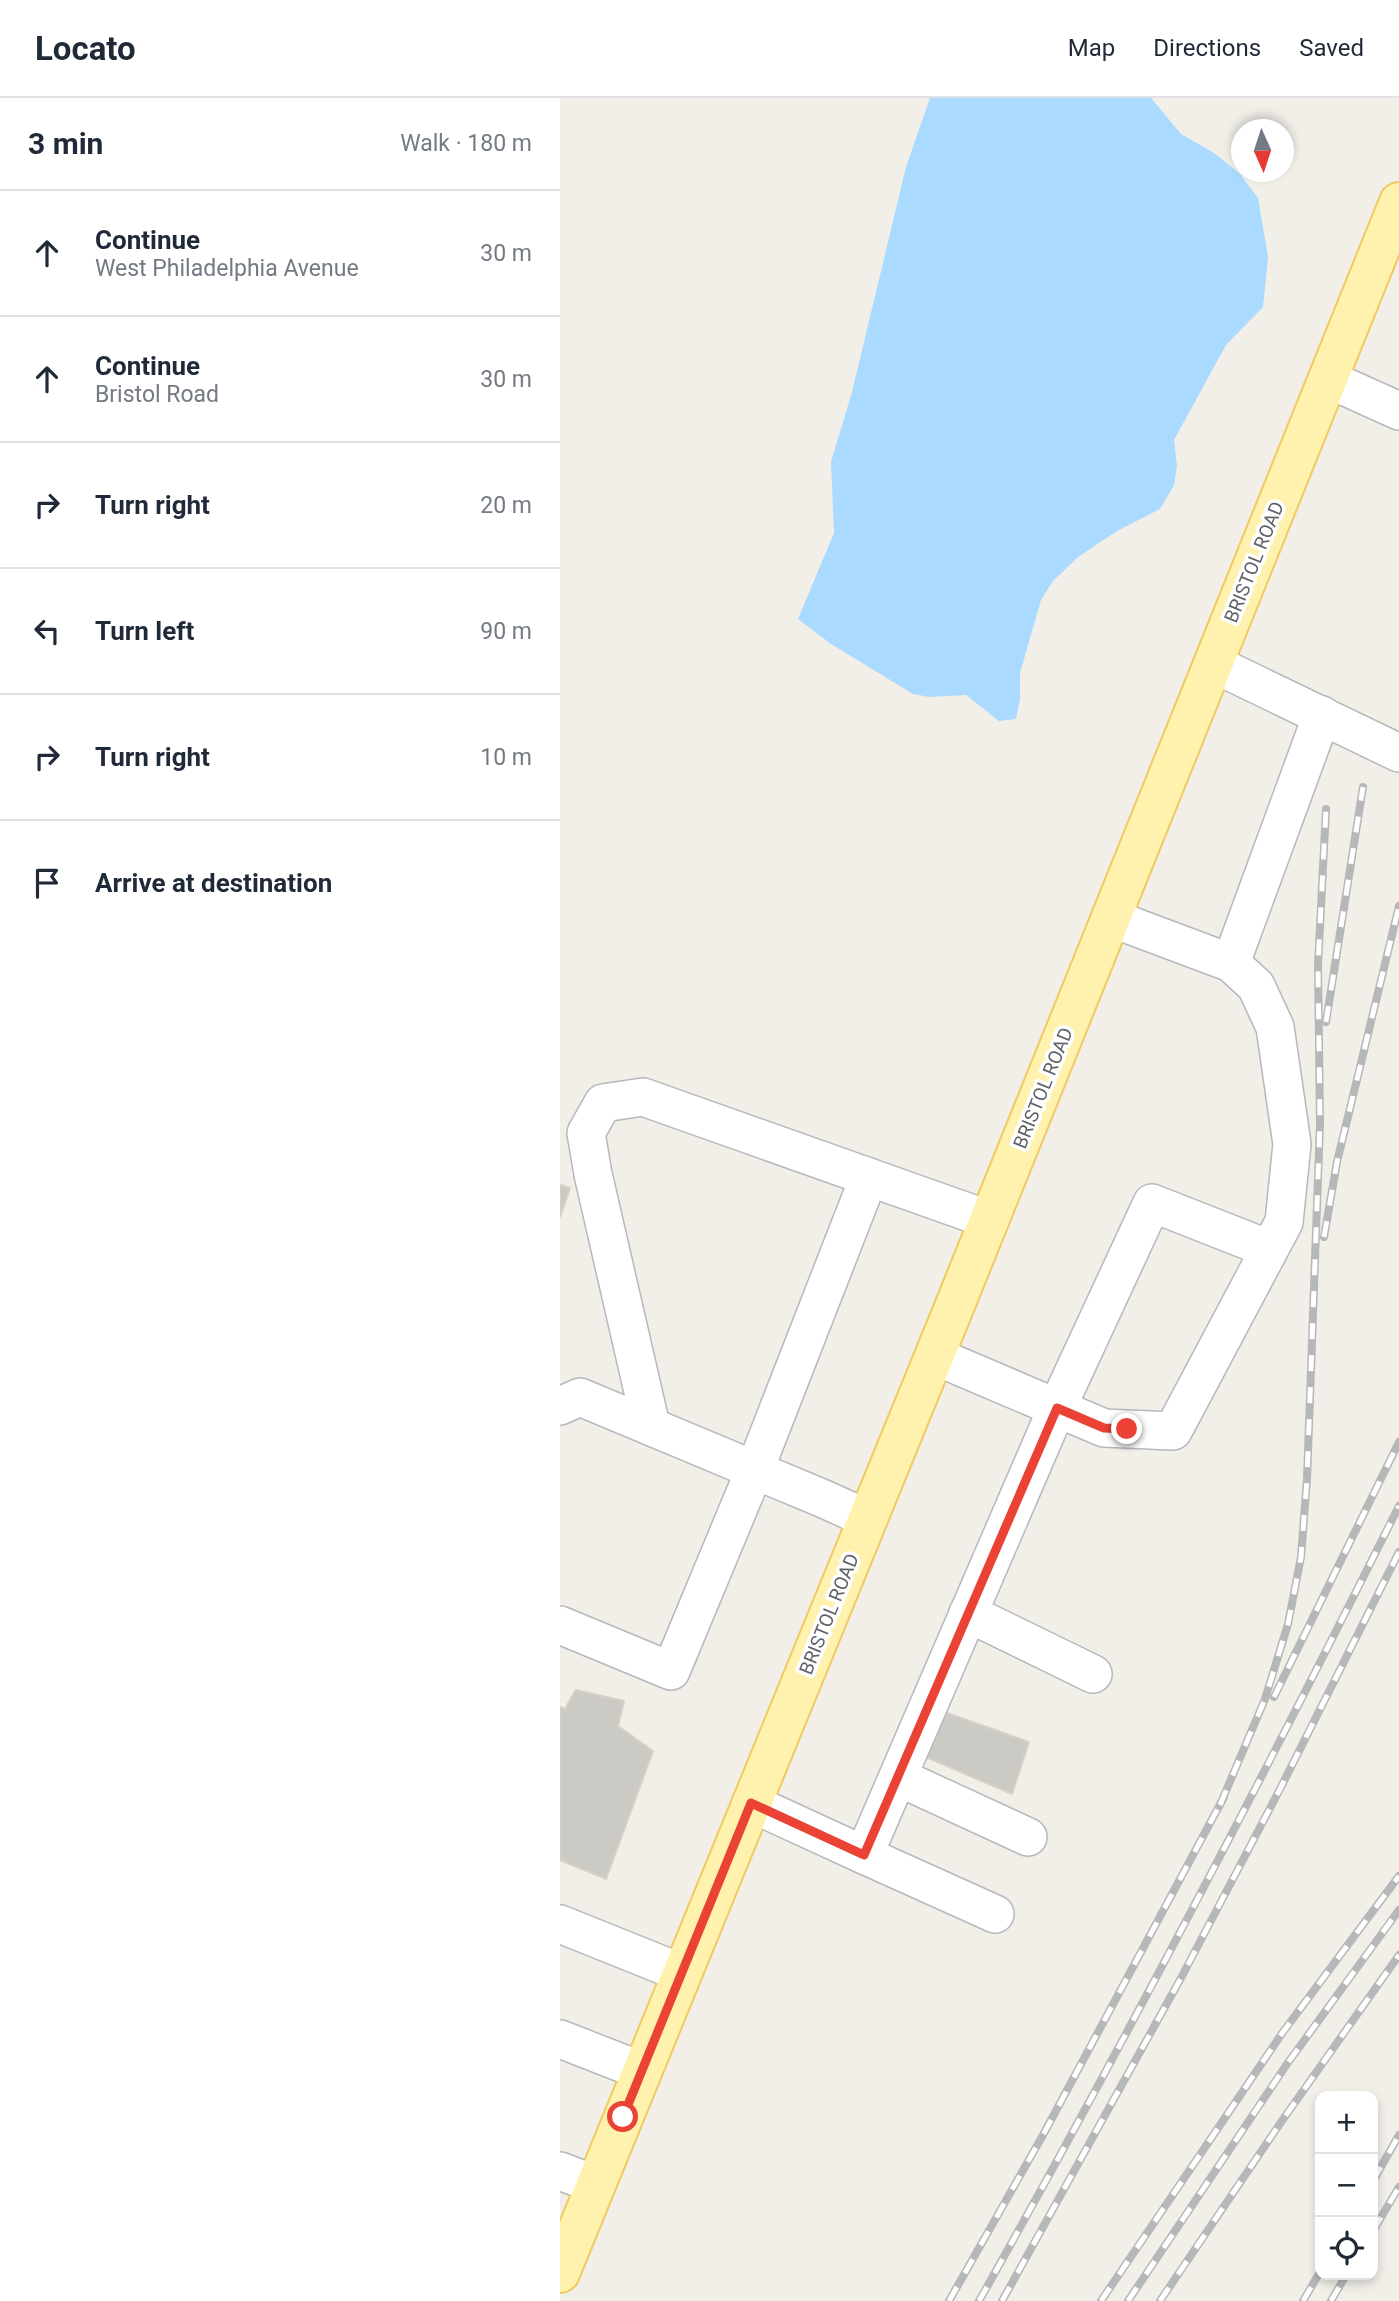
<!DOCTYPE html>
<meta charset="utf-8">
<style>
:root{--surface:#fff;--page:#f6f6f7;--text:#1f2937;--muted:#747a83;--line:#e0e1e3}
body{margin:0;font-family:Roboto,sans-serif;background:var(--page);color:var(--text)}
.controls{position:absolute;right:21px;bottom:21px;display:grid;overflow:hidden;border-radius:14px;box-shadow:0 4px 10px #0003}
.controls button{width:63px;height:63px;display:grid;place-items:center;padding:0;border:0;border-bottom:2px solid var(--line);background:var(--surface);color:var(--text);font:35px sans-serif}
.compass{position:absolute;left:671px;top:21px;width:63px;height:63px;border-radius:50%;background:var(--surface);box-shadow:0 4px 10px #0003;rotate:177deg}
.stop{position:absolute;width:21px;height:21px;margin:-16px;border:5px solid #ea4335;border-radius:50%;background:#fff}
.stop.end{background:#ea4335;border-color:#fff;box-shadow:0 2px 7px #0008}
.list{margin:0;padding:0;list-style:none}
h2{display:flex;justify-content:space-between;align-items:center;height:91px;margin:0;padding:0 28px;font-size:30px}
h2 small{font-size:23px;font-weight:400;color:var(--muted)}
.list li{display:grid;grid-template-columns:46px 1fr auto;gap:21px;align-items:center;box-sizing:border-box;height:126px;padding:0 28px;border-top:2px solid var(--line)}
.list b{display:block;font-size:26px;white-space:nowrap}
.list p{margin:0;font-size:23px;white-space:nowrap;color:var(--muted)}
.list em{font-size:23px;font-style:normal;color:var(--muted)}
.icon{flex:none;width:38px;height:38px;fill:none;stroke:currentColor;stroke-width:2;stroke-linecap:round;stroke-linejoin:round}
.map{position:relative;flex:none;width:839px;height:2203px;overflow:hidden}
header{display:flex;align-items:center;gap:42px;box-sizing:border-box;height:98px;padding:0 35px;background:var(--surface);border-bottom:2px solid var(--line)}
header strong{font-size:33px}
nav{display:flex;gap:38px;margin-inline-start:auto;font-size:24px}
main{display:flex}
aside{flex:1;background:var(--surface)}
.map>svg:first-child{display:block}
.water{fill:#aadaff}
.building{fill:#cccac5;stroke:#d6d1c6;stroke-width:2}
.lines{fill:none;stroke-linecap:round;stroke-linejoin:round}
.minor-casing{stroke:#b5b8bc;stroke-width:40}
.major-casing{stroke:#f2c960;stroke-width:42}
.minor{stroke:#fff;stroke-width:37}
.major{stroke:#fff2af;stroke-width:38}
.rail-casing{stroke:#b6b7b8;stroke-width:8}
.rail{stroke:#fff;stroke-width:5;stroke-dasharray:16;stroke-linecap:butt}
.route{stroke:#ea4335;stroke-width:9}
.labels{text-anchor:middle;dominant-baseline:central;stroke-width:7;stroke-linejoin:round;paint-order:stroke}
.street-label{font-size:19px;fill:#5f6368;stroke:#fff}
</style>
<header>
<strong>Locato</strong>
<nav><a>Map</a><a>Directions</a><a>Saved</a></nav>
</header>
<main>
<aside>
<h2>3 min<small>Walk · 180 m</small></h2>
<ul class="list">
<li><svg class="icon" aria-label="ahead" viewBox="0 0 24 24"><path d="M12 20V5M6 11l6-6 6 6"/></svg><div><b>Continue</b><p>West Philadelphia Avenue</p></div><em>30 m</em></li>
<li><svg class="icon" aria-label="ahead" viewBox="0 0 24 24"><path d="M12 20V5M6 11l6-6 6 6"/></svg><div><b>Continue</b><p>Bristol Road</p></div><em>30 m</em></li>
<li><svg class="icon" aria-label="right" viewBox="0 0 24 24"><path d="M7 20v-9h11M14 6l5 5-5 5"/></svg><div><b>Turn right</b></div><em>20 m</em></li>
<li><svg class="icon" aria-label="left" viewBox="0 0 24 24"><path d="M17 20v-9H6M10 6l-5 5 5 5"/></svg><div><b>Turn left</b></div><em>90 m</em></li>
<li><svg class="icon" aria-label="right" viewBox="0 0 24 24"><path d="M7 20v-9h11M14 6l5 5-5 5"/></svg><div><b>Turn right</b></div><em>10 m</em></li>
<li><svg class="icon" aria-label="arrive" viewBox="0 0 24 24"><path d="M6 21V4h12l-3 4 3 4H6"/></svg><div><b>Arrive at destination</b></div></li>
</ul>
</aside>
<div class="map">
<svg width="839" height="2203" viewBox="0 0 839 2203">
<rect width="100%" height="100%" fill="#f1efe8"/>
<path class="water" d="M370,0H591L621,36L654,55L680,76L698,100L708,159L703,209L666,247L614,342L617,368L614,387L600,411L557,433L518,459L493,483L481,502L460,575V601L456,621L439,623L406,597L369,599L353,596L271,546L238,521L274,435L271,364L292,294L346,69Z"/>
<g class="building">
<path d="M0,1087L10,1090L0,1119Z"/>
<path d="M16,1592L64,1603L58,1628L93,1653L46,1781L0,1762V1609L5,1611Z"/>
<path d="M384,1614L469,1644L452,1696L366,1659Z"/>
</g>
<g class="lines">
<g class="minor-casing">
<g id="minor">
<path d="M768,281L839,313"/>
<path d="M654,566L839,655"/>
<path d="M671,865L762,617"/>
<path d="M375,1258L544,1330L613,1333L724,1124L732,1046L715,929L696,888L671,865L551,820"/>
<path d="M0,1308L20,1299L264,1401L308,1421"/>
<path d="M91,1328L33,1076L26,1035L43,1005L83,999L430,1122"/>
<path d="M408,1515L533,1576"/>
<path d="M0,1527L111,1573L195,1371L309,1079"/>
<path d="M338,1679L468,1739"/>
<path d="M191,1705L304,1757L497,1310L592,1105L709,1151"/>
<path d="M304,1757L435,1816"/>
<path d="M0,1826L122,1875"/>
<path d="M0,1941L82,1973"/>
<path d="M0,2073L36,2087"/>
</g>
</g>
<g class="major-casing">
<path id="major" d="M0,2175L389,1222L839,104"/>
</g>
<use href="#minor" class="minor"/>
<use href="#major" class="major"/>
<g class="rail-casing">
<g id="rail">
<path d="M766,924L803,689"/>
<path d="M764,1139L777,1064L839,808"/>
<path d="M714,1599L839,1344"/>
<path d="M660,1707L705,1601L728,1526L741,1459L747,1381L760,1025L758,867L766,711"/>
<path d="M813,2083L839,2037"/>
<path d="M813,2133L839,2089"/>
<path d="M389,2203L483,2037L664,1699"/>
<path d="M419,2203C566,1942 705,1676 839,1408"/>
<path d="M442,2203L621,1880L720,1691L839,1454"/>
<path d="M541,2203L723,1934L839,1778"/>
<path d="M568,2203L727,1966L839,1812"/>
<path d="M600,2203L719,2027L839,1857"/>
<path d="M743,2203L760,2174"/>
<path d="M771,2203L786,2177"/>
</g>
</g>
<use href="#rail" class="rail"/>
</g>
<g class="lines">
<path class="route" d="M63,2019L191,1705L304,1757L497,1310L544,1330L567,1331"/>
</g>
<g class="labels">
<g class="street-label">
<text transform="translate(694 464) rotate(-68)">BRISTOL ROAD</text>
<text transform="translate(483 990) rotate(-68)">BRISTOL ROAD</text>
<text transform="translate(269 1516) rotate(-68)">BRISTOL ROAD</text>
</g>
</g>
</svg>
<div class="controls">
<button>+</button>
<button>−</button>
<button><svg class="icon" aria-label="locate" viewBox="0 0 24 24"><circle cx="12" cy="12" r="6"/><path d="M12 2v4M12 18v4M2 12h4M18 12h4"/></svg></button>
</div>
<svg class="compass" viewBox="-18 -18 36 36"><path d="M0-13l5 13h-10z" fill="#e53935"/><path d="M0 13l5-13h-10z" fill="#747a83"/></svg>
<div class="stop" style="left:63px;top:2019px"></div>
<div class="stop end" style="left:567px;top:1331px"></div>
</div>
</main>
